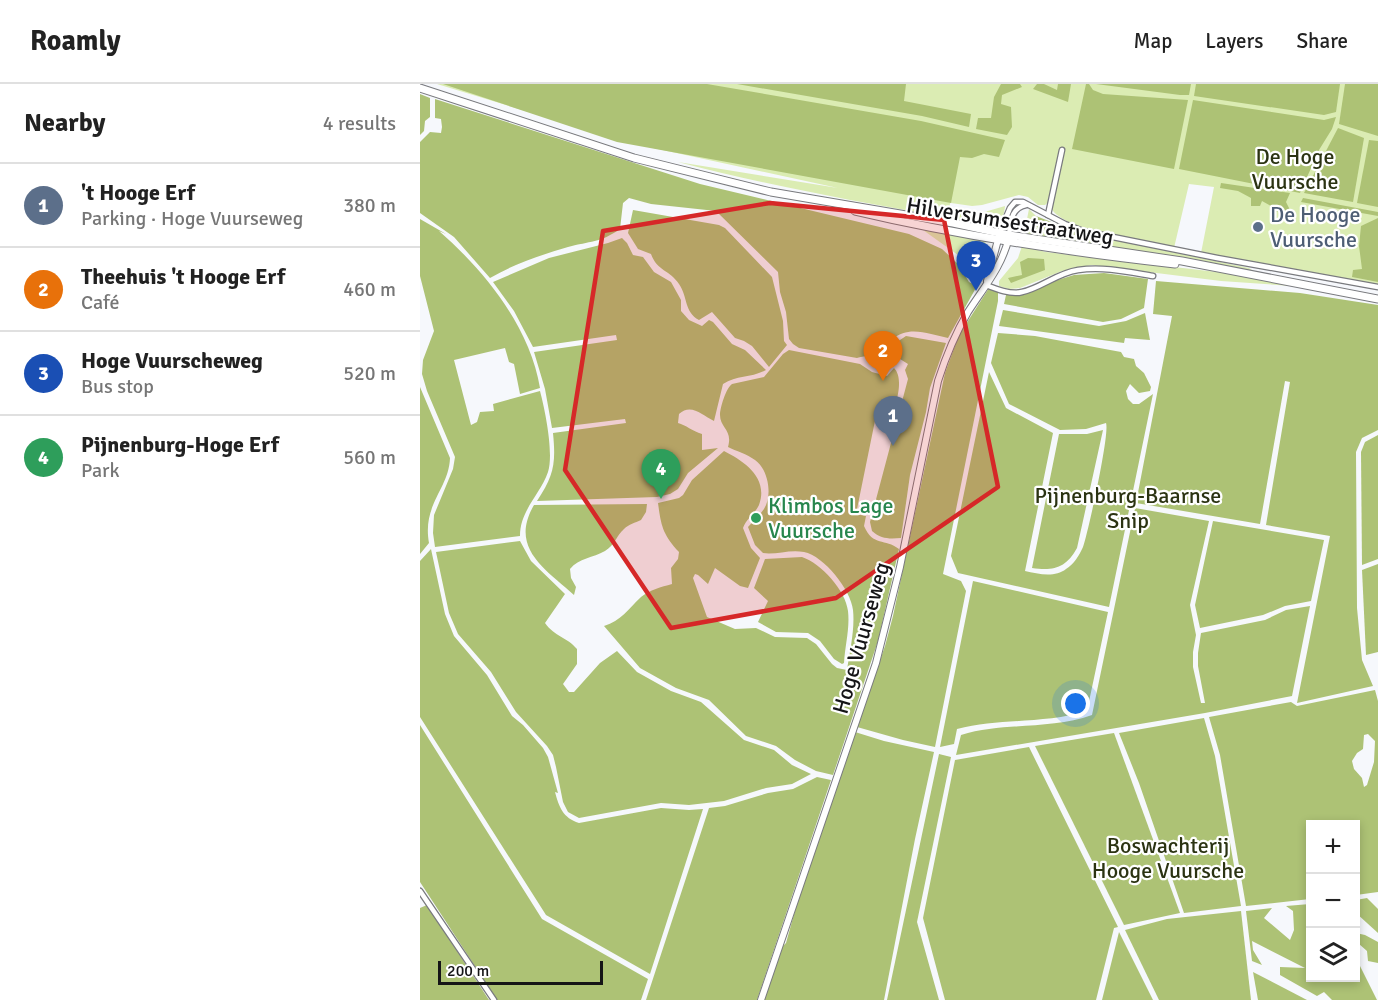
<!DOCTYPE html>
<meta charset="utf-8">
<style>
:root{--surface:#fff;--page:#f6f6f6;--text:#222;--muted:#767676;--line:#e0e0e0;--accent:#ea580c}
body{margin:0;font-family:Signika,sans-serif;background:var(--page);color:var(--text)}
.controls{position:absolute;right:18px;bottom:18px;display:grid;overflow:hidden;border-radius:0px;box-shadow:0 3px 9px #0003}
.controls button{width:54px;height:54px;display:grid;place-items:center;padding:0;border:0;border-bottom:2px solid var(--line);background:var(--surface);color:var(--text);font:30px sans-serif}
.scale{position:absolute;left:18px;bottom:15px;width:165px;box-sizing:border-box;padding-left:6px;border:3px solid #151517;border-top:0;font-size:16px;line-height:21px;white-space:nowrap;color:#151517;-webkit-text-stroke:4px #fff;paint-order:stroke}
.you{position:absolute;left:656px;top:620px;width:21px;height:21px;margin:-15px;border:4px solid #fff;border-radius:50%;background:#1a73e8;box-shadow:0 0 0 9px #1a73e833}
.badge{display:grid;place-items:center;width:39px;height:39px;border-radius:50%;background:var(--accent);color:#fff;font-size:20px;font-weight:700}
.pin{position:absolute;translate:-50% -50px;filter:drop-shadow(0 2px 3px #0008)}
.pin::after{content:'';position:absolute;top:32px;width:21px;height:18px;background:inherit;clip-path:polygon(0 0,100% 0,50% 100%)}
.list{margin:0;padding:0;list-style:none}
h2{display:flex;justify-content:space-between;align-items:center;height:78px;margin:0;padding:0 24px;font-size:26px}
h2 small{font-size:20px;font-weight:400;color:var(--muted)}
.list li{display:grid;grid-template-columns:39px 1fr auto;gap:18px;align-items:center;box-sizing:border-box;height:84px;padding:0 24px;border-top:2px solid var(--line)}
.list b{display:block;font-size:22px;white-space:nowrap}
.list p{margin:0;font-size:20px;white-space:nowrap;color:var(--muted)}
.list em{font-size:20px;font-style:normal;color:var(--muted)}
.icon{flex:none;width:33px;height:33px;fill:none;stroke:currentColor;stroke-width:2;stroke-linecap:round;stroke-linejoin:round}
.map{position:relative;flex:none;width:958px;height:916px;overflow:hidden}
header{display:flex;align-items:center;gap:36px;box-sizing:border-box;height:84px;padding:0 30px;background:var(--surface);border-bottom:2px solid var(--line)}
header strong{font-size:28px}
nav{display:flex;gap:33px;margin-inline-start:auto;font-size:21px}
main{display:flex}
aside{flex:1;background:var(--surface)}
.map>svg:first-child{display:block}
.green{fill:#dbecb3}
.forest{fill:#adc275;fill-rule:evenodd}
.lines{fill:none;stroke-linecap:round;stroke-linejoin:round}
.street-casing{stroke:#797a7e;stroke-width:7}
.secondary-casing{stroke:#797a7e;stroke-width:8}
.primary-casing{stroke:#797a7e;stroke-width:9}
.street{stroke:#fff;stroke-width:4.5}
.secondary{stroke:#fff;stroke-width:6}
.primary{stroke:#fff;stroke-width:7}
.marked{fill:#d62828;fill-opacity:0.2;stroke:#d62828;stroke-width:4.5;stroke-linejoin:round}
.service-dot{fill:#5c6f8a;stroke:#fff;stroke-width:2}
.leisure-dot{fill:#2e9e5b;stroke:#fff;stroke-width:2}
.labels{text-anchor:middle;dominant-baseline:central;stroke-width:4.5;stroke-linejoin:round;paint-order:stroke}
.park-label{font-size:22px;fill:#2b3312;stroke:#fff}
.service-label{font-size:22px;fill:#4e5e75;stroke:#fff;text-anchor:start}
.street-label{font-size:22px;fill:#151517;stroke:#fff}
.leisure-label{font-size:22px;fill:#27864d;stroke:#fff;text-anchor:start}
</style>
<header>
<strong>Roamly</strong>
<nav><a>Map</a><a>Layers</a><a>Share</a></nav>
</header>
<main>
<aside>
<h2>Nearby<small>4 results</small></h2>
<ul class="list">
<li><span class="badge" style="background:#5c6f8a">1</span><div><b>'t Hooge Erf</b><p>Parking · Hoge Vuurseweg</p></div><em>380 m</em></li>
<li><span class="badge" style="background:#e8710a">2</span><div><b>Theehuis 't Hooge Erf</b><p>Café</p></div><em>460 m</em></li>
<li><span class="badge" style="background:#1a4fb4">3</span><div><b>Hoge Vuurscheweg</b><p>Bus stop</p></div><em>520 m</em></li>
<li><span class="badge" style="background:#2e9e5b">4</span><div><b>Pijnenburg-Hoge Erf</b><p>Park</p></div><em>560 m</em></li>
</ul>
</aside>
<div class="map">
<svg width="958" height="916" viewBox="0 0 958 916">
<rect width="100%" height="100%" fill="#f6f8fc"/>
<g class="green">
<path d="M17,0H958V202L781,169L794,103L769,100L754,164C728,158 643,147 631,124L642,80L637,79L630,117L625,121H618L608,113L599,111L562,121L552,122L531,119V116L529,124L561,129L585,122C584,132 582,138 571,141C466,123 361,105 258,78L418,104L210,59Z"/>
<path d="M609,125L616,132L609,138L622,148L674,152L829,184L833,187L604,150Z"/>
<path d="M503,146L564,157C575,169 568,184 560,196L551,191L538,171Z"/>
<path d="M602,162L626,168L831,192L887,203L801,197L672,181L642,187L600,204L589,205L579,202V197L598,174Z"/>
</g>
<g class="forest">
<path d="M23,0H287L501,37L585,56L579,73L564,70L552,74L540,73L531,119L197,58Z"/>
<path d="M317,0H486L484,17L551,30L549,43L502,32Z"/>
<path d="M581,0H600L602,3L582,11L581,20L591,23L592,43L587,51L556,45L558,34H571L574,13Z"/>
<path d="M617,0H624L637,6L638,0H651L648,18L613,5Z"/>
<path d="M666,0H669L673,6L683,10L768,16L754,85L652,65Z"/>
<path d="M676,0H771L769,11H760Z"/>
<path d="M776,0H920L916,28L904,31L774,12Z"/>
<path d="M925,0H958V52L919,40Z"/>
<path d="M0,10L10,14V33L5,37L4,47L0,51Z"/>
<path d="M15,15L280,100L489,150L522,165L537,179L549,198L557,202L528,254C510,250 488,241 473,255L467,272C458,274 446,270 437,274L379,264L373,260L369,255L366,228L360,208L358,188L296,127L231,120L209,114L203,119L200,145C180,159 170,157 148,163C121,171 94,180 70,194L34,153L0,129V58L10,48L21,49L22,43L21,35L15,34Z"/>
<path d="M773,16L904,36L916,33L912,45L899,66L880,109L759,85Z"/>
<path d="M918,44L944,54L933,118L884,109Z"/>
<path d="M949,56L958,57V123L937,119Z"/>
<path d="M801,99L870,109L866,118L872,130L853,127L851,122L842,117L840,122H831V114L818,107L800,104Z"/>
<path d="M883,114L958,128V132L881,118Z"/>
<path d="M213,126L299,141L305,144L352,193L363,237L364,257L367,261L349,283L332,262L324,257L315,254L292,228L279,236C264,228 268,213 259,200C250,186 237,187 231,170L218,165L208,149Z"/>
<path d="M616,132L670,153C645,153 629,153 609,138Z"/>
<path d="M958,134V198L932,193L933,186L942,185L939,162L941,142Z"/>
<path d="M0,135L26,150L19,147C64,186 110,243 120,304L100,310L94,280L89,278L85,264L34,276L51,341L57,338L60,328L74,327L73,320L120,307C125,326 134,369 128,388C120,411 100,426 100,452L15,463L13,449L14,431L33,385L35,373L7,307L2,290L3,276L14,247L0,192Z"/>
<path d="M202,154L207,159L213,171L223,173L234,188L251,198L261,216V227L269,236L282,242L289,236L293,238L312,260L325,266L346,286C332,294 317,291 303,300L294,337C282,331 271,319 259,330L258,339C266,341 272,347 282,350V366L298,364L268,389L258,405L250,410L237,413L117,417C134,391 136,380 133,349L206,339L205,335L132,344L125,305L114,268L197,256L196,251L113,263L94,227L73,198L129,174L188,159Z"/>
<path d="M608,174L624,175L625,186L591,199L588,194L602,191L600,178Z"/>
<path d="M684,189L728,195L724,224L701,235L683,238L584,220L586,211L603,210L628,199L654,191Z"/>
<path d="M736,197L880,209L958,221V346L942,354L936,368L937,524L942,576L953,602L877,619L910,452L846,441L870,298L865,297L840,440L716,419L752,232L733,230Z"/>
<path d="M569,204L578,208V217L523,490L541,497L546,507L515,663L483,656L437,643L465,562L473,532L525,289L539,251Z"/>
<path d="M583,226L679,242L706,237L725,229L730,256L705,254L704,259L579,242Z"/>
<path d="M578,249L615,252L701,268L704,273L714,275L716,282L724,289L731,303L730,307L719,309L710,300L706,307L708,315L713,320H719L733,310L689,523L538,489L531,472L569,288L586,324L633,349L605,487C618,490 635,494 646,485C654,480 659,472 663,463C668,449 690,349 686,339L666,345L640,346L589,320L571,279Z"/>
<path d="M486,252L526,259L510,304L506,328L490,391L481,454C469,455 461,455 452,447L450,438L488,295L485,286L488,280L480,275L476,279L474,267L477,258Z"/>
<path d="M369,266L440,280L452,288L467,292L474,284C483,293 478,313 474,325L458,322L436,430L446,432L444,442C453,463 465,454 479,465L458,557L413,691L396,687L375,676L356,662L326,652L289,616L256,604L220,584L184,542C201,537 208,525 221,513C230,506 241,503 252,500L251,484L258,475L259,468C243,451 241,442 238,419L259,414L263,411L272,396L304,367C324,377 349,394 339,421C335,430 326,435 323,444L331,464L340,474L328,504L320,502L295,484L288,500L278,491L275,490L273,494L287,533L315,545L336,544L355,553L387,554L396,560L412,580L417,584L427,586C430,566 435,545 433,526C431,506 404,472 384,468C370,465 356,471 343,469L335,461L328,443C333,437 339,432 344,425C353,411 348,385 335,376C327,370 316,367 308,363C313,346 300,344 300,331C300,324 306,304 312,300L344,293L363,270Z"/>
<path d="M0,303L30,374C29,405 2,420 9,459L0,470Z"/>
<path d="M683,346L657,464C646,484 634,487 612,484L639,350H667Z"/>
<path d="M958,351V475L942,481L941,368L945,358Z"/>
<path d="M227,420L226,428L221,436C215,439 209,440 204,445C196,452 195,461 185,467C173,474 159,474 150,485L151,494L156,503L154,511C125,485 89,464 114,421Z"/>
<path d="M715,424L789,437L770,521L776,551L773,568V583L781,619H785L778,582V569L781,549L845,536L866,526L890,522L872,612L785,629L536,671L541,651C583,638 630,646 672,631Z"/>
<path d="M793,437L904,456L891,517L865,522L843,531L780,544L775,521Z"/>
<path d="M100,457L111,477L145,510L125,539C135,553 147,553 157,565V580L143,600L149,608H154L180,579L197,567L217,588L251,607L281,618L324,656L354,666L372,681L391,690L372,700L346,704L304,717L269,721L241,719L159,734L148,728L143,718L136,683L133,671L127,662L96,628L71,588L38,550L29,529L16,468Z"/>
<path d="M11,465L25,530L34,552L67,591L92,632L103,641L123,664L128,673L138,709L135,708C139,723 143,734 159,739L241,724L269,726L283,725L230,890L126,831L0,633V477Z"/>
<path d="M382,473C401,479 426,507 428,527C430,544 425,562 424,579L422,580L414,575L400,557L388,549L356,548L338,538L348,517L334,504L345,475Z"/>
<path d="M958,480V568L946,571L942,486Z"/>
<path d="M553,497L688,528L667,627C625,640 579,634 537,645L534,660L520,663Z"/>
<path d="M955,606L958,617V808L936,811V740H890V815L826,822L800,671L789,633L871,618L877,622ZM948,650L955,657L954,678L947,701L944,703L942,694L934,685L932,677L937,669L943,665L944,651Z"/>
<path d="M784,634L795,672L821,822L764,829L719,699L699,649Z"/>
<path d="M0,641L122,835L228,895L221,916H77L0,798Z"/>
<path d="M435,648L464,657L514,668L495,755L464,916H344L362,863L366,859L378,816Z"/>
<path d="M694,649L760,829L704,841L615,662Z"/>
<path d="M609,663L698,843L694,844L676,916H525L503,834L535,676Z"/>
<path d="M519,670L531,673L497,838L519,916H467Z"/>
<path d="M397,693L411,696L337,916H226L289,724L305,722L348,709L373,705Z"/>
<path d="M947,814L958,825V849L936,829V816Z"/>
<path d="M890,820V894H936V874L957,916H912L904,908L897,912L860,891V883L885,884L832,857L833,866L842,881L832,877L826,827L852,824L844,834L870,856L874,846L873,827L866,822Z"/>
<path d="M7,821L69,916H0V824Z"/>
<path d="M821,827L831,916H739L705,846L747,835Z"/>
<path d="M699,848L733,916H682Z"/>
<path d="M936,849L945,851L958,858V879L948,877L947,867L939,860Z"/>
<path d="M833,888L887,916H838Z"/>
</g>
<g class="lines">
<g class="street-casing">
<g id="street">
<path d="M628,131L642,66"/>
<path d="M579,150L590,124L595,118H603L645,140L663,147L797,174L958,203"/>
<path d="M589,151C591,137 591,124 606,121"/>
<path d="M566,201C576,205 591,211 602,208C621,204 637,189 658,186C683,182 709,188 733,192"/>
<path d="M0,807L74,916"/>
</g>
</g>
<g class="secondary-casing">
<g id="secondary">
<path d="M567,197L579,152"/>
<path d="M341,916L456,579L480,483L518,297C526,272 535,250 548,228C564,203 582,183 589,153"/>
</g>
</g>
<g class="primary-casing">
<g id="primary">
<path d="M0,4L214,74L351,108L533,139L589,151L762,177L958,215"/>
<path d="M435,127C541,152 647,168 755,180"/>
</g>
</g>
<use href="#street" class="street"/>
<use href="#secondary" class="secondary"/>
<use href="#primary" class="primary"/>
</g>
<path class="marked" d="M350,119L524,136L578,403L416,514L251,544L145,386L183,147Z"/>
<circle class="service-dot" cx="838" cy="143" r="6"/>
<circle class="leisure-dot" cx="336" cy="434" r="6"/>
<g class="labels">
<g class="park-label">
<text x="875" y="72">De Hoge<tspan x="875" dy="25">Vuursche</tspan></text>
<text x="708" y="411">Pijnenburg-Baarnse<tspan x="708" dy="25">Snip</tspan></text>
<text x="748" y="761">Boswachterij<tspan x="748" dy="25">Hooge Vuursche</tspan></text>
</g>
<g class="service-label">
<text x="850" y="130">De Hooge<tspan x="850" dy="25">Vuursche</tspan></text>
</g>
<g class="street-label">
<text transform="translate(590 137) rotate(9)">Hilversumsestraatweg</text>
<text transform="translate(441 554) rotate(-74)">Hoge Vuurseweg</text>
</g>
<g class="leisure-label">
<text x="348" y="421">Klimbos Lage<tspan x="348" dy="25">Vuursche</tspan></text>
</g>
</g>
</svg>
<div class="controls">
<button>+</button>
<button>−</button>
<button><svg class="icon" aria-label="layers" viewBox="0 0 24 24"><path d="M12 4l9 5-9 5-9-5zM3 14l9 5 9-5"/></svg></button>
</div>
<div class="scale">200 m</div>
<div class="you"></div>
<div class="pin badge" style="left:473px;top:362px;background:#5c6f8a">1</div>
<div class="pin badge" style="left:463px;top:297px;background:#e8710a">2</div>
<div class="pin badge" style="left:556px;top:207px;background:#1a4fb4">3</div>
<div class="pin badge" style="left:241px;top:415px;background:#2e9e5b">4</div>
</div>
</main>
